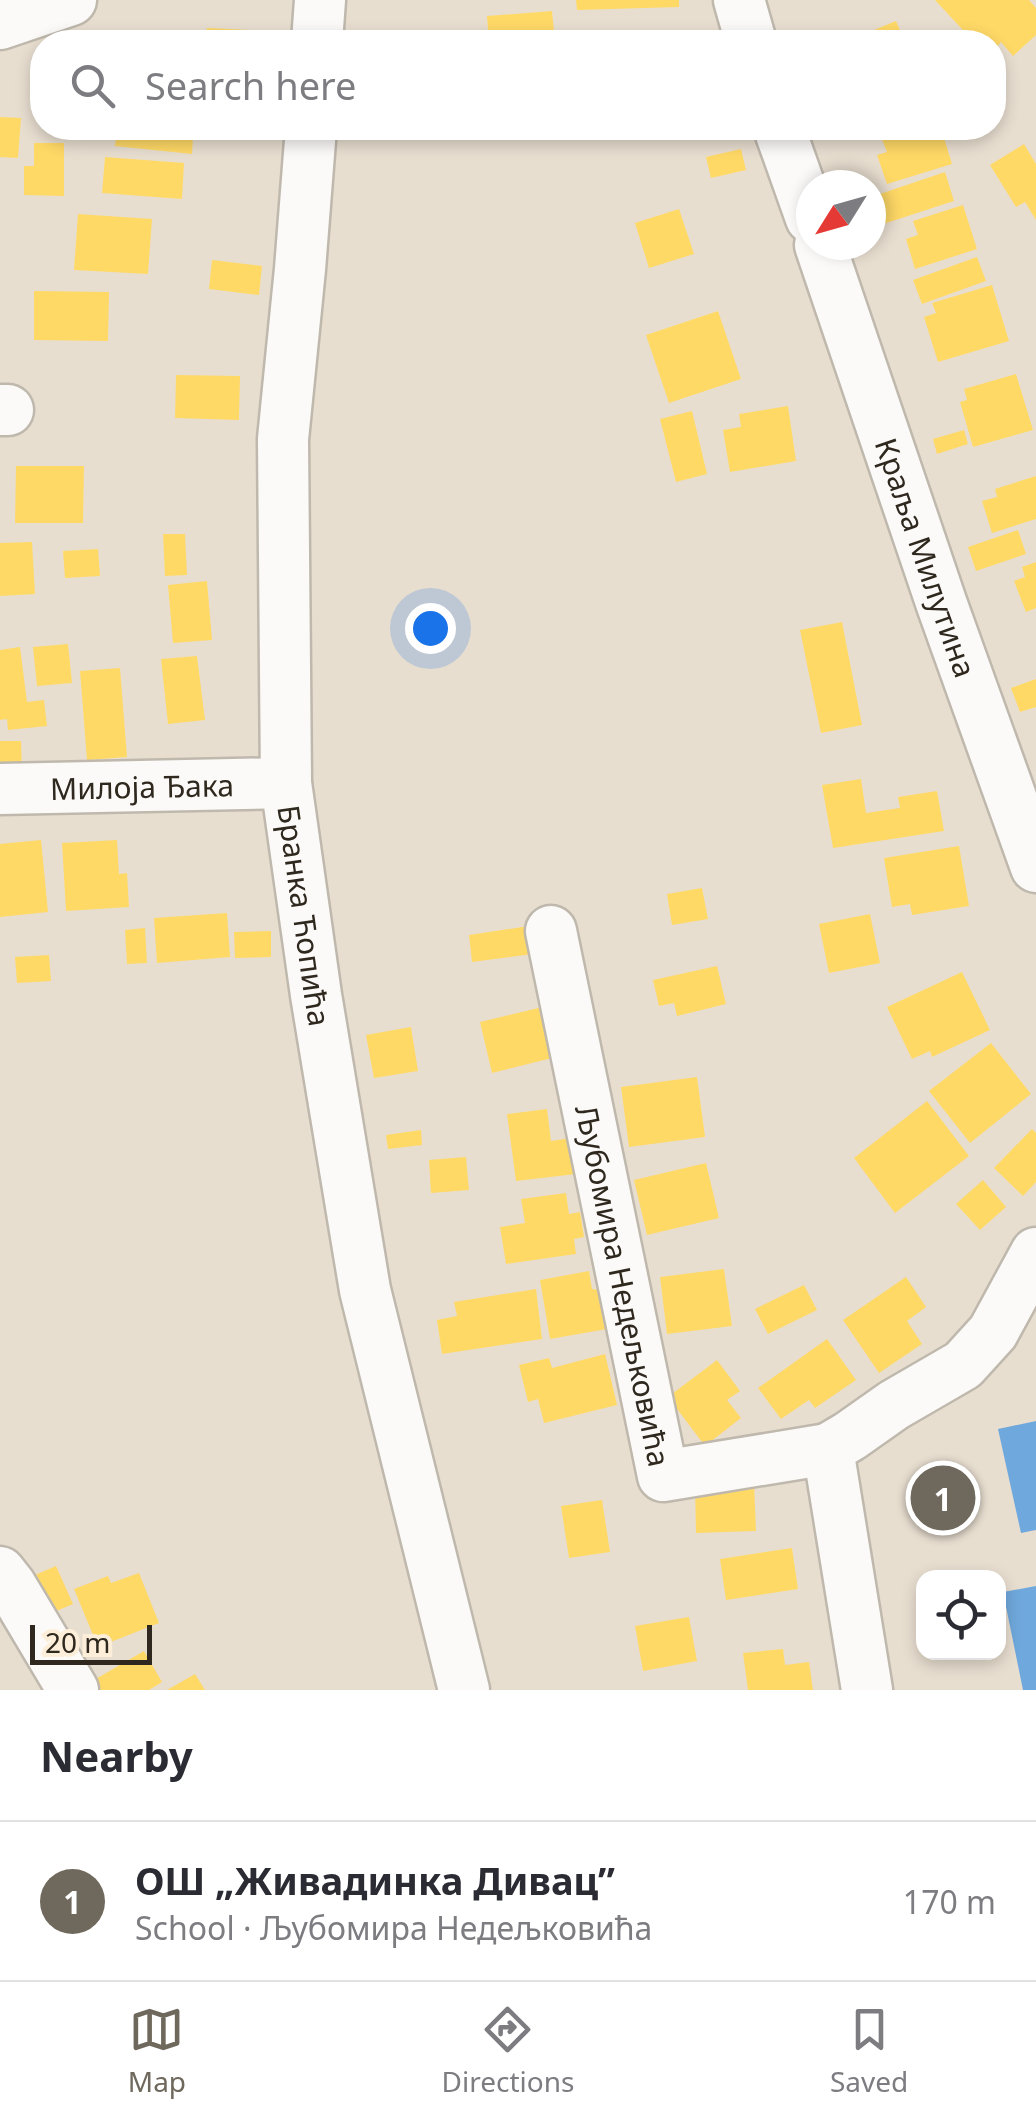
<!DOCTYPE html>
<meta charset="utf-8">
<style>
:root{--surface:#fff;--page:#f7f7f7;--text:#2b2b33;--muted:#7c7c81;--line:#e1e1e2;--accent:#6f685c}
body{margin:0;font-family:"Noto Sans",sans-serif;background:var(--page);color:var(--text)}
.controls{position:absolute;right:30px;bottom:30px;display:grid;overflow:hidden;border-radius:20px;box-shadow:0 5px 15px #0003}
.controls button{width:90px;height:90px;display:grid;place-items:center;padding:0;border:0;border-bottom:2px solid var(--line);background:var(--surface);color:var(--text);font:50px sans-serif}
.compass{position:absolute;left:796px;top:170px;width:90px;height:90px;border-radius:50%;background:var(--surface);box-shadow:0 5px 15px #0003;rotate:233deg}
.scale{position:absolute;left:30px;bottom:25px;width:122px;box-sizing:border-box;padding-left:10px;border:5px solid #2e281e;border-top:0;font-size:28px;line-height:35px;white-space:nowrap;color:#2e281e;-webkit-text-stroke:8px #fdeed9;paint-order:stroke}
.you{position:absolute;left:430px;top:628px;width:35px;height:35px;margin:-25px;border:8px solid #fff;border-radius:50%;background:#1a73e8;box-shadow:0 0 0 15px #1a73e833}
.badge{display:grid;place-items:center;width:65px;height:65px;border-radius:50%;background:var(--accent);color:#fff;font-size:32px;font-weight:700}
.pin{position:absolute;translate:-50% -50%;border:5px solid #fff;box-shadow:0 2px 10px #0006}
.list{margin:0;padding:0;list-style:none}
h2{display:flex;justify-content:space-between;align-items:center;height:130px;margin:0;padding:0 40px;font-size:42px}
h2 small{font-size:32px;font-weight:400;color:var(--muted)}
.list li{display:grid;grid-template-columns:65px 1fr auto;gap:30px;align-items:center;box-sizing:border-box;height:160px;padding:0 40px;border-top:2px solid var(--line)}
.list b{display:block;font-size:38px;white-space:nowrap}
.list p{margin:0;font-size:32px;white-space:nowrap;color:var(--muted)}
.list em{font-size:32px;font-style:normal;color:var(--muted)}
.icon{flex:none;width:55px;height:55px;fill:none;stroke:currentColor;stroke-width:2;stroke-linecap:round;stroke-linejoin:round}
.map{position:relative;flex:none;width:1036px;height:1690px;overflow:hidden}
.search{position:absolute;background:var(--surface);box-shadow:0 5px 15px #0003;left:30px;right:30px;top:30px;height:110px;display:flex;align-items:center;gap:25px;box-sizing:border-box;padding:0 35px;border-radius:40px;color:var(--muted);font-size:38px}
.sheet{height:290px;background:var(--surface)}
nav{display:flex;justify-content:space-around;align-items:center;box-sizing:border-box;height:140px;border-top:2px solid var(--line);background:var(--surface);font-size:28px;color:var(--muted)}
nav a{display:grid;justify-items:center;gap:5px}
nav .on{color:var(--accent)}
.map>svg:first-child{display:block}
.homes{fill:#ffd966}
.schools{fill:#6fa8dc}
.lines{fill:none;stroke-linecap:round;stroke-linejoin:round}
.minor-casing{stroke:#bfb8ad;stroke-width:55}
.minor{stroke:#fcfaf8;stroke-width:50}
.labels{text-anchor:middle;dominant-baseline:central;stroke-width:10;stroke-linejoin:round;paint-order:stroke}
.street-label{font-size:30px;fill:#2e281e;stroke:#fdeed9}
</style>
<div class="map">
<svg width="1036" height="1690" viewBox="0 0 1036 1690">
<rect width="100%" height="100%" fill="#e8ded0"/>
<g class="homes">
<path d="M576,0H679V7L577,10Z"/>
<path d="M935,0H1029L1036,8V35L1013,56L1001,42L994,50V42H974Z"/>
<path d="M552,11L555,42H489L487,16Z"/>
<path d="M896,21L905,42H845Z"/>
<path d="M207,28L290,32V42H206Z"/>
<path d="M0,117L21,118L18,158L0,157Z"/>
<path d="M117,128H216L215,139L193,137L192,154L115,146Z"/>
<path d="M911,128H941L952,164L887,184L877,155L887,152L881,137Z"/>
<path d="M34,143H64V196L24,195V166H34Z"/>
<path d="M1024,144L1036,164V220L1025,202L1016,207L990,165Z"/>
<path d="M741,149L746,170L711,178L706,157Z"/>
<path d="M105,157L184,163L182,199L102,193Z"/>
<path d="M945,172L954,201L871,228V197Z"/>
<path d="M963,205L977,249L915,269L906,239L918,235L913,221Z"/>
<path d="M679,209L694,254L649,268L635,223Z"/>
<path d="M78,214L152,219L148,274L74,270Z"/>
<path d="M977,257L986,281L922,304L913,280Z"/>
<path d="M212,260L262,266L259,295L209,289Z"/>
<path d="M992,285L1009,341L938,362L924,317L936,313L932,303Z"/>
<path d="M34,291L109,292L108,341L34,340Z"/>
<path d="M718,311L741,379L669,403L646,335Z"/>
<path d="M1016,374L1033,430L973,447L960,402L967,400L964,389Z"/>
<path d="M176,375L240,376L239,420L175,418Z"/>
<path d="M788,406L796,461L730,472L723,430L741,427L739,414Z"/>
<path d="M692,411L707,474L676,482L660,419Z"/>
<path d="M964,430L968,444L937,454L933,439Z"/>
<path d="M16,466H84L83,523H15Z"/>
<path d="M1036,476V519L992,533L982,501L997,497L995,489Z"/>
<path d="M1018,530L1026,554L976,571L968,547Z"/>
<path d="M163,534H185L187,575L165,576Z"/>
<path d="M32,542L35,594L0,596V543Z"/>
<path d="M98,549L100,576L65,578L63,551Z"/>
<path d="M1036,562V608L1026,612L1014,581L1025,577L1022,567Z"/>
<path d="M207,581L212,640L173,643L168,585Z"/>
<path d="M842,622L862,725L821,733L800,630Z"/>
<path d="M68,644L72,683L37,686L33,647Z"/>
<path d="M20,647L27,702L44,700L47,726L8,730L7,719L0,720V650Z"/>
<path d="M197,656L205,720L168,724L161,659Z"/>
<path d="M120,668L127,757L87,760L80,671Z"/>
<path d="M1036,679V707L1020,712L1011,688Z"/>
<path d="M0,741H21L22,770L0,771Z"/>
<path d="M861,779L866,813L900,808L898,797L937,791L944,831L833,848L822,785Z"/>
<path d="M41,840L48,912L0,917V844Z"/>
<path d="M117,840L119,874L127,873L129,907L66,911L62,843Z"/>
<path d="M959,846L969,906L912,915L910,904L892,907L884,858Z"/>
<path d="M702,888L708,919L672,925L667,894Z"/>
<path d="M227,913L230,957L157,963L154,918Z"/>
<path d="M870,914L880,963L829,973L819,924Z"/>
<path d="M529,926L533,954L472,962L469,935Z"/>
<path d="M145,928L147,963L127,964L125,930Z"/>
<path d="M271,931V957L235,958L234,932Z"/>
<path d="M49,955L51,981L17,983L15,957Z"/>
<path d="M717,966L726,1004L677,1016L674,1003L659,1006L653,980Z"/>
<path d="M962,972L990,1030L932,1057L930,1051L912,1059L887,1007Z"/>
<path d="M551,1005L564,1055L492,1073L480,1022Z"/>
<path d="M411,1027L418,1071L374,1078L366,1035Z"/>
<path d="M991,1043L1031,1094L970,1143L929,1091Z"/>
<path d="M697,1077L705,1137L629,1147L621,1087Z"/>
<path d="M927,1101L969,1156L895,1213L854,1158Z"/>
<path d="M547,1109L551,1141L571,1138L576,1174L516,1181L507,1114Z"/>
<path d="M1032,1129L1036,1133V1182L1023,1196L994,1168Z"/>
<path d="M421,1130L422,1145L388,1149L386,1135Z"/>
<path d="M466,1157L469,1190L431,1193L429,1160Z"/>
<path d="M706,1163L719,1218L647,1235L634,1180Z"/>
<path d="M983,1180L1006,1207L980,1230L956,1204Z"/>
<path d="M566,1193L569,1214L580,1212L584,1237L574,1239L576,1254L506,1264L500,1227L525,1223L521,1199Z"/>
<path d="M724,1269L732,1326L667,1334L660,1277Z"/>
<path d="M589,1271L592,1289L600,1290L607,1329L550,1339L540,1280Z"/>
<path d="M906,1277L926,1307L907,1321L922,1344L879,1373L843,1320Z"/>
<path d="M804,1285L817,1310L768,1334L755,1309Z"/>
<path d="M536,1289L542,1339L442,1354L437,1320L457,1316L454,1302Z"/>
<path d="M827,1339L856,1380L815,1408L809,1400L781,1419L758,1388Z"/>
<path d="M605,1354L617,1405L544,1423L538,1399L528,1402L519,1365L549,1358L552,1368Z"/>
<path d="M717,1360L740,1391L727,1400L741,1418L705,1446L668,1397Z"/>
<path d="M754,1483L756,1531L696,1533L695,1485Z"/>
<path d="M602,1500L610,1552L569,1558L561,1506Z"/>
<path d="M792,1548L798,1589L726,1600L720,1559Z"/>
<path d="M56,1566L73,1604L52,1613L35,1575Z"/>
<path d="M139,1573L159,1623L98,1647L74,1589L108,1576L111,1583Z"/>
<path d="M689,1617L697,1661L643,1671L635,1626Z"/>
<path d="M783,1649L785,1665L809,1662L813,1690H748L743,1653Z"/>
<path d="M144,1651L162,1682L149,1690H100L94,1680Z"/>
<path d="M195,1674L205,1690H167Z"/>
</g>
<g class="schools">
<path d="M1036,1421V1530L1021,1533L998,1429Z"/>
<path d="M1036,1586V1690H1023L1003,1592Z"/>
</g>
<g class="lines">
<g class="minor-casing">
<g id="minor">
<path d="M739,0L751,42"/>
<path d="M0,24L71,0"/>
<path d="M317,42L320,0"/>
<path id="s1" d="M311,128L300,269L283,439L286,783L316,995L365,1290L464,1690"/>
<path d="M779,128L811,218"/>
<path id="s2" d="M820,245L942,605L1036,867"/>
<path d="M0,410H8"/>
<path id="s3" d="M0,789L286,783"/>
<path id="s4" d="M551,931L663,1476L828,1449"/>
<path d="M0,1572L11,1586L73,1690"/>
<path d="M867,1690L828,1449L850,1436L894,1405L963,1365L993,1332L1036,1253"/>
</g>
</g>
<use href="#minor" class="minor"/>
</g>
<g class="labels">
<g class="street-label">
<text stroke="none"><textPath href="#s2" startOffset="330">Краља Милутина</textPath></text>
<text stroke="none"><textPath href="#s3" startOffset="142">Милоја Ђака</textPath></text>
<text stroke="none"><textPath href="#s1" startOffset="790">Бранка Ћопића</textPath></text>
<text stroke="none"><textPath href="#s4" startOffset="362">Љубомира Недељковића</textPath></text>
</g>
</g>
</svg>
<div class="controls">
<button><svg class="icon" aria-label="locate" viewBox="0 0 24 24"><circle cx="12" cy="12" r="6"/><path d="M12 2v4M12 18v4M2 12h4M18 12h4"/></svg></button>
</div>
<svg class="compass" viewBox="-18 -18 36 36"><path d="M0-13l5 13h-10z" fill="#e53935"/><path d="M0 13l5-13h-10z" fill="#7c7c81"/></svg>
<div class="scale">20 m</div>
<div class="you"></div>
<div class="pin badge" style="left:943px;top:1498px">1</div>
<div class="search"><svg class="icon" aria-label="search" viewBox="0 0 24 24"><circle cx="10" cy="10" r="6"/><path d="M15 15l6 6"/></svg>Search here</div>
</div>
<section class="sheet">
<h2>Nearby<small></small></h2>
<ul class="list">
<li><span class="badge">1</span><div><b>ОШ „Живадинка Дивац”</b><p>School · Љубомира Недељковића</p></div><em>170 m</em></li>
</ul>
</section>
<nav>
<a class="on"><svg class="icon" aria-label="map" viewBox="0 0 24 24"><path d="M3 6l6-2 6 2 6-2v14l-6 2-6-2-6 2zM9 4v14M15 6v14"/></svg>Map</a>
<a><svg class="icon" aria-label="directions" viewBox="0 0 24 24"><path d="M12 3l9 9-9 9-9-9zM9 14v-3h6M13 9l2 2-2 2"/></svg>Directions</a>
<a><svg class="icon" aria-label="saved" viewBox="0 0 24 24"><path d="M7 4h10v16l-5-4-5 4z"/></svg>Saved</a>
</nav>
